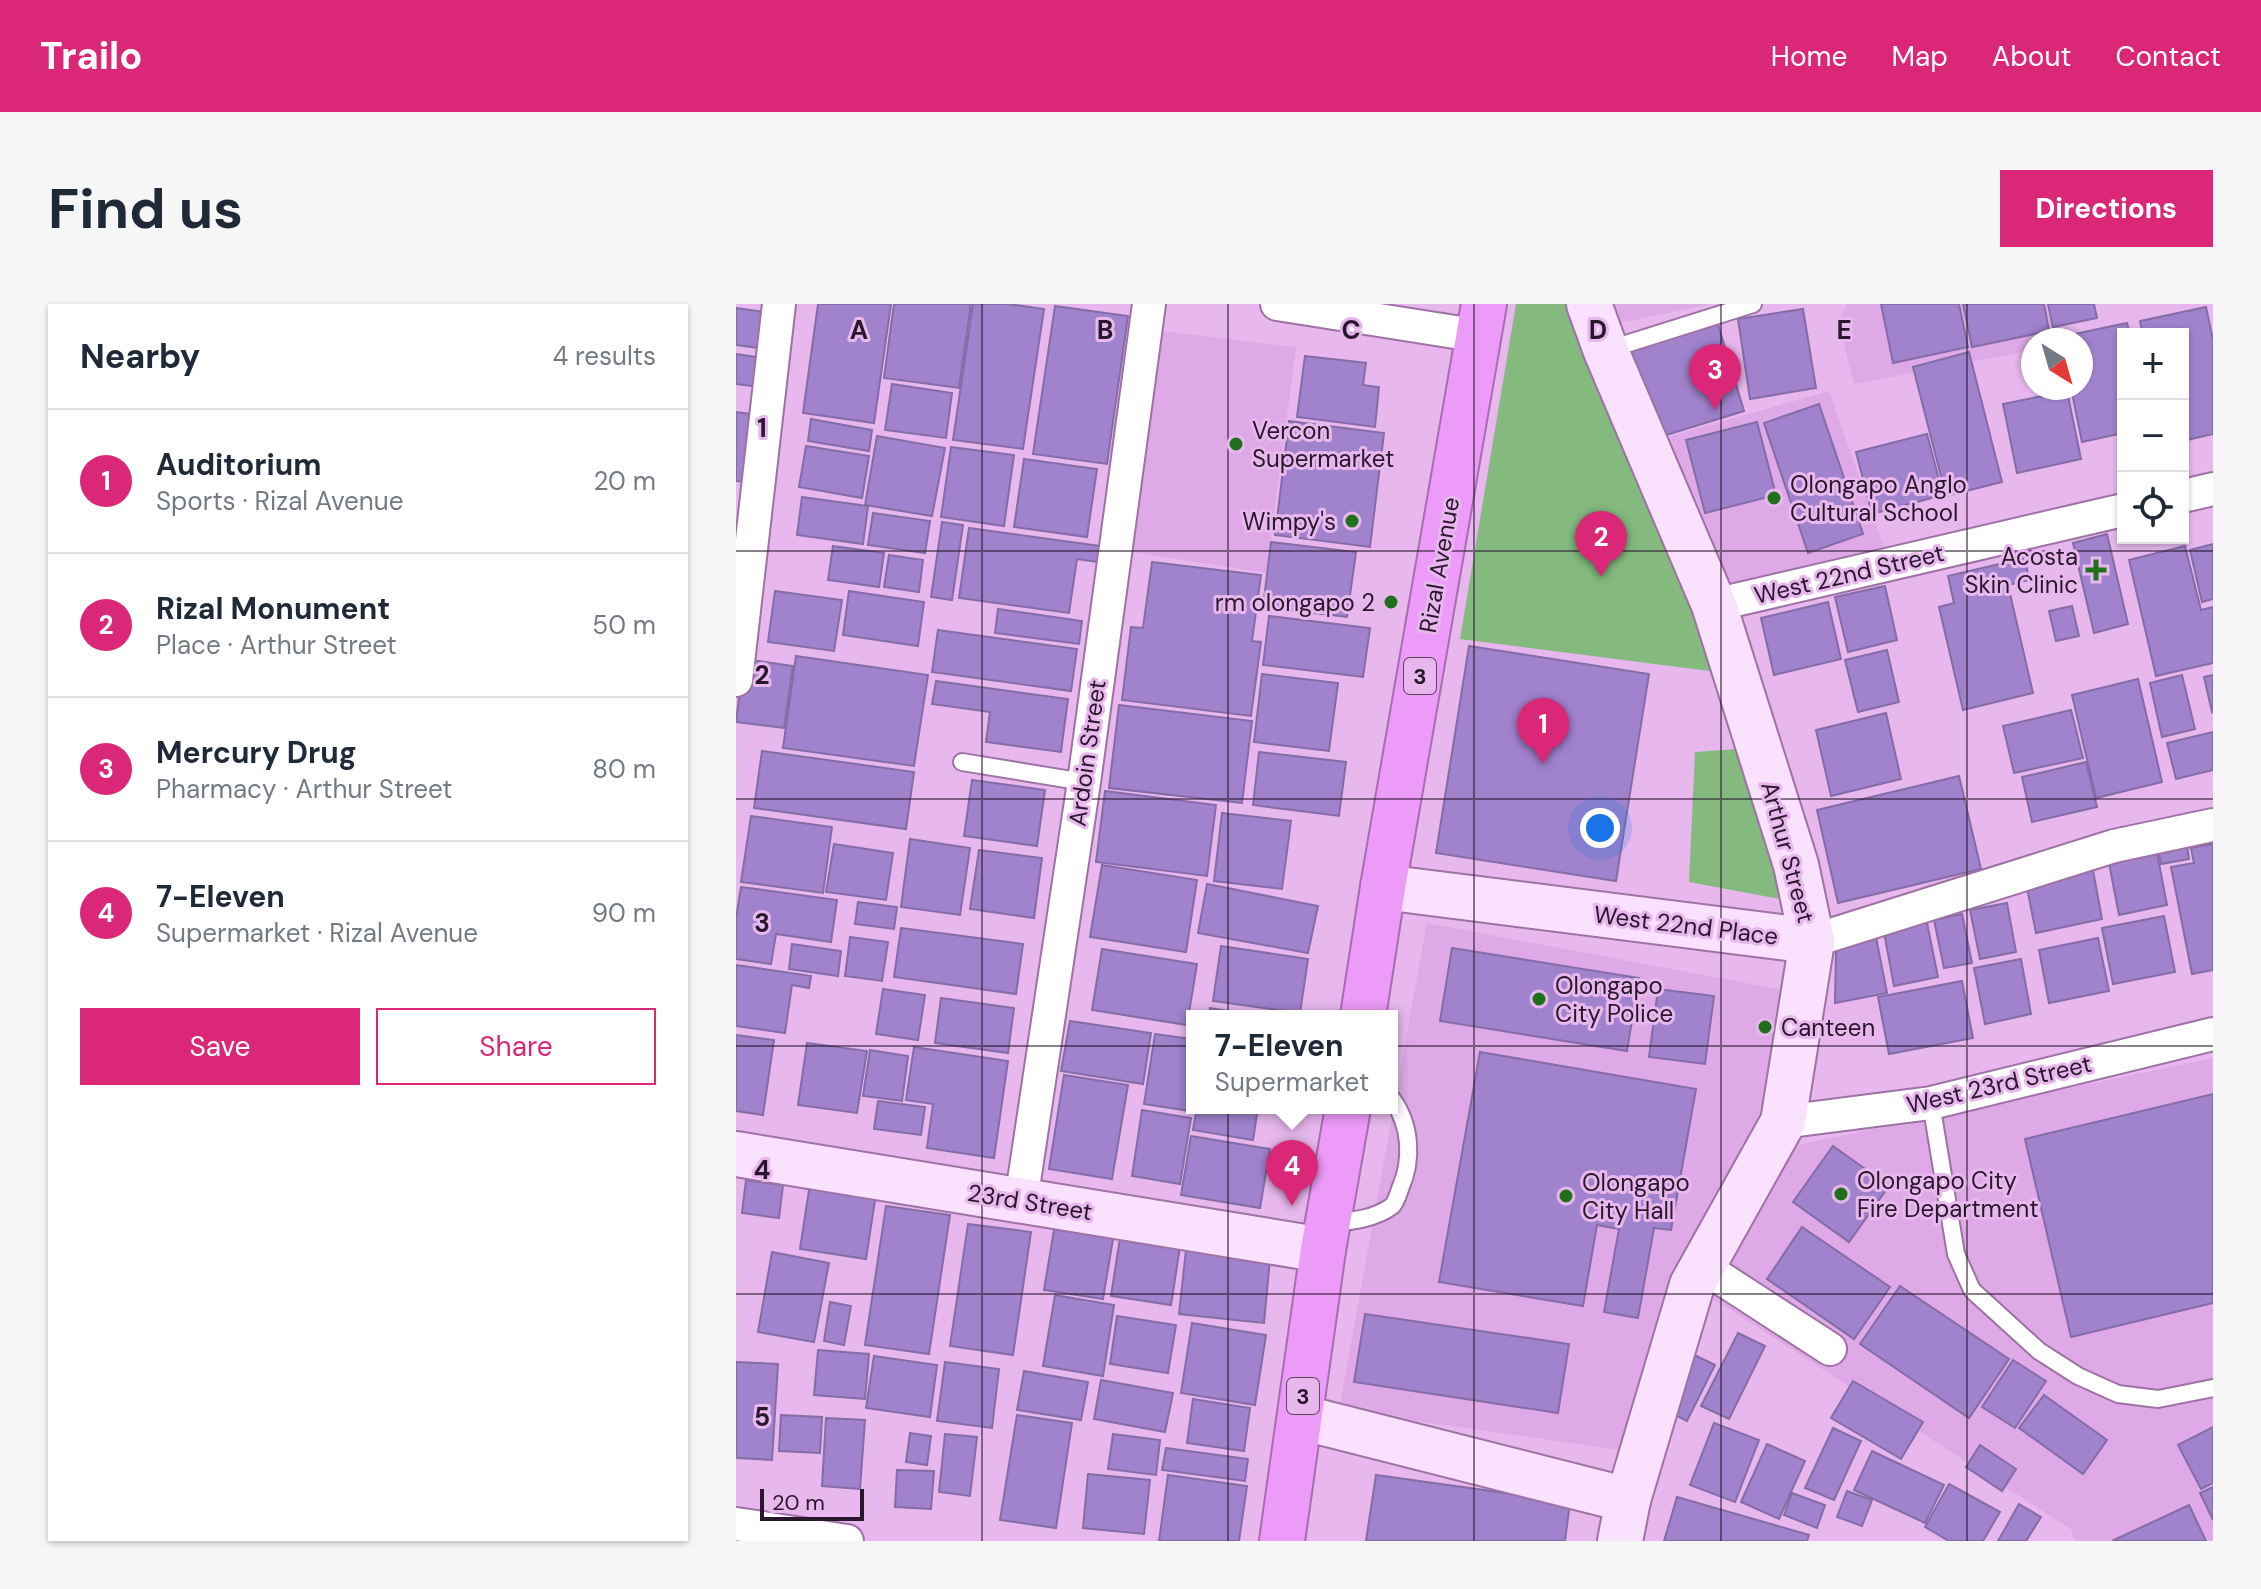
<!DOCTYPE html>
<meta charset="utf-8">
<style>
:root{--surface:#fff;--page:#f6f6f7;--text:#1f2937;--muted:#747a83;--line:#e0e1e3;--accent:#db2777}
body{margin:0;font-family:"DM Sans",sans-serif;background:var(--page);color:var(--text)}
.controls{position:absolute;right:24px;top:24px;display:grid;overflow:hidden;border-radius:0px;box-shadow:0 2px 6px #0004}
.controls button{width:72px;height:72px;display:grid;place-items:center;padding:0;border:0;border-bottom:2px solid var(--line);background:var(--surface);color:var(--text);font:40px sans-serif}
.compass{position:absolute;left:1285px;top:24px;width:72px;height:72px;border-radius:50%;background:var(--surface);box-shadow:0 2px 6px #0004;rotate:143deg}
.scale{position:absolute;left:24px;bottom:20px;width:104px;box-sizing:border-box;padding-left:8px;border:4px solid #29172b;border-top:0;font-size:22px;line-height:28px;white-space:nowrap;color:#29172b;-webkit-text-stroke:6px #e7b7ed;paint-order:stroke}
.you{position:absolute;left:864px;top:524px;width:28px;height:28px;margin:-20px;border:6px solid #fff;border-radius:50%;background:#1a73e8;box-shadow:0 0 0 12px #1a73e833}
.badge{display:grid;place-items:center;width:52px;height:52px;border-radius:50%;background:var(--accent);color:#fff;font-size:26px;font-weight:700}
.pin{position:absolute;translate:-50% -66px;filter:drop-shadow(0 2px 4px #0008)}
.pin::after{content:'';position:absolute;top:42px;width:28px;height:24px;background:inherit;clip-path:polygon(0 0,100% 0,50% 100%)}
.popup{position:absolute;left:450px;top:706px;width:212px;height:104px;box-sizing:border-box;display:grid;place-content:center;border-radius:0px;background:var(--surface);filter:drop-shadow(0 2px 6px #0005);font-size:26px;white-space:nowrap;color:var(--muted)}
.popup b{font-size:30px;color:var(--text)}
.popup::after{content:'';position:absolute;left:50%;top:100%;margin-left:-16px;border:16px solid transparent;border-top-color:var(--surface)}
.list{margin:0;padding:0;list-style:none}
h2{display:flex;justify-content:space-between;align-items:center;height:104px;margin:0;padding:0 32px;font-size:34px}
h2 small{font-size:26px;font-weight:400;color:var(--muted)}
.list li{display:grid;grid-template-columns:52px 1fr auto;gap:24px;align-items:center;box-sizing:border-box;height:144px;padding:0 32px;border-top:2px solid var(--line)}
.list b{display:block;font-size:30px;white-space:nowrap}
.list p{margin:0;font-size:26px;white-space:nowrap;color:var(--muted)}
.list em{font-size:26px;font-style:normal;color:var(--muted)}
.actions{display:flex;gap:16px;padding:24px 32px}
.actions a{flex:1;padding:18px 0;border:2px solid var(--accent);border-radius:0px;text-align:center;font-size:28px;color:var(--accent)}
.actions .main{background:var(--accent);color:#fff}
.icon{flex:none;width:44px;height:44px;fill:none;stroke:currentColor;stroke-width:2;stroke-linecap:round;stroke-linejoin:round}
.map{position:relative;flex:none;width:1477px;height:1237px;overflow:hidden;border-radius:0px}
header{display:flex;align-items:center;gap:48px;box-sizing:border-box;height:112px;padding:0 40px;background:var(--accent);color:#fff}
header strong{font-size:38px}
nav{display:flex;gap:44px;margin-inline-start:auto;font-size:28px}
.intro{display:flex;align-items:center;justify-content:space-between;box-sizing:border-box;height:192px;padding:0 48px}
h1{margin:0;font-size:56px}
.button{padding:20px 36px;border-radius:0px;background:var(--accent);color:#fff;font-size:28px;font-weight:700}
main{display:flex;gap:48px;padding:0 48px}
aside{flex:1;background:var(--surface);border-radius:0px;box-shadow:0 2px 6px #0004}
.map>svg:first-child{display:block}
.built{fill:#dea9e6}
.green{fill:#84ba7e}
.building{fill:#a182cd;stroke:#846ca6;stroke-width:2}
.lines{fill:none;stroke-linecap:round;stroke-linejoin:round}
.lane-casing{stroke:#9e72a5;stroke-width:20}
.street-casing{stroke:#9e72a5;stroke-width:36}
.secondary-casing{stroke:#9e72a5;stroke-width:48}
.highway-casing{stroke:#a86db0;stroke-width:48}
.lane{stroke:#fff;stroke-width:16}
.street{stroke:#fff;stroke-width:32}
.secondary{stroke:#fae1fd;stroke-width:44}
.highway{stroke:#ed9bf8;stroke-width:44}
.grid{fill:none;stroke:#29172b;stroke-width:2;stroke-opacity:0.55}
.poi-dot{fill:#1e711a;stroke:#e7b7ed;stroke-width:3}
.labels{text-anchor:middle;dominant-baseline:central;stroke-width:6;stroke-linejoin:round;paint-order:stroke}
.shield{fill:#e7b7ed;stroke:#624765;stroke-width:2}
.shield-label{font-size:22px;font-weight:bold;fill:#29172b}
.poi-label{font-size:24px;fill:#29172b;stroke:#e7b7ed;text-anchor:start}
.street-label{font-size:24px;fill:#29172b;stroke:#e7b7ed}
.grid-label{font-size:26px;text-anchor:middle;font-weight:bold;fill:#29172b;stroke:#e7b7ed;stroke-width:6;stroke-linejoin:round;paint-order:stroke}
</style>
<header>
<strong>Trailo</strong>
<nav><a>Home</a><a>Map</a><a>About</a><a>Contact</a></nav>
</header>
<div class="intro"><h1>Find us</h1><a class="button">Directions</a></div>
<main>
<aside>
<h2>Nearby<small>4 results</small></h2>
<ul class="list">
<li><span class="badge">1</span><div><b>Auditorium</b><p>Sports · Rizal Avenue</p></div><em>20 m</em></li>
<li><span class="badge">2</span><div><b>Rizal Monument</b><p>Place · Arthur Street</p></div><em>50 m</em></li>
<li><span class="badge">3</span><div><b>Mercury Drug</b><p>Pharmacy · Arthur Street</p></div><em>80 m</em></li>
<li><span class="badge">4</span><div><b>7-Eleven</b><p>Supermarket · Rizal Avenue</p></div><em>90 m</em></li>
</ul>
<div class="actions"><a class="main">Save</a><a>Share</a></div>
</aside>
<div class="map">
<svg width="1477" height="1237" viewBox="0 0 1477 1237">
<rect width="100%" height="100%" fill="#e7b7ed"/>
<g class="built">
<path d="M871,0H975L879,20Z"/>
<path d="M1111,0H1317L1327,36H1297V46L1118,80L1102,18Z"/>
<path d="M406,25L560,43L530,269L390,247Z"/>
<path d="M1093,87L1151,252L984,287L922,136Z"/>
<path d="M691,619L1063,689L1015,851L1477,754V1237H1339L1335,1225L942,972L898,1148L603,1106Z"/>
</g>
<g class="green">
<path d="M780,0H838L997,370L724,335Z"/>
<path d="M1002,445L1049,596L953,578L959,448Z"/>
</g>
<g class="building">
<path d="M82,0H155L138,119L67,109Z"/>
<path d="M158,0H235L223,84L148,74Z"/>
<path d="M237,0H272L308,5L287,145L217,136Z"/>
<path d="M1145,0H1223L1232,43L1157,59Z"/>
<path d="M1227,0H1308L1313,27L1236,43Z"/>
<path d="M1312,0H1358L1361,14L1317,23Z"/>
<path d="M319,2L392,12L371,160L297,150Z"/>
<path d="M1470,3L1477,36V130L1447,137V30H1407L1404,17Z"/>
<path d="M0,4L35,9L30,45L0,41Z"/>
<path d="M1067,5L1080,84L1014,95L1002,15Z"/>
<path d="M981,17L1008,107L914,136L887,46Z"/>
<path d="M1391,19L1394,30H1387V129L1346,138L1335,84H1345V36H1324V33Z"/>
<path d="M1233,48L1266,178L1210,192L1177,63Z"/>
<path d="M0,50L27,54L22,83L0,80Z"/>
<path d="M569,52L630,59L627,81L643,83L639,123L561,113Z"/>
<path d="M156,80L216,89L210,134L149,126Z"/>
<path d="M1331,87L1345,155L1281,169L1267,100Z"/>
<path d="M1083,100L1127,230L1072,249L1028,119Z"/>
<path d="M0,108L30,112L21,179L0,177Z"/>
<path d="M75,115L136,126L133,147L72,137Z"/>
<path d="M553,117L648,129L634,243L539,231Z"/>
<path d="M1021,118L1040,191L969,209L950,136Z"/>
<path d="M1191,130L1207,191L1136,210L1120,148Z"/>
<path d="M141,132L209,144L196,212L129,201Z"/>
<path d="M70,142L133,152L126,194L63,183Z"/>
<path d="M215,143L278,151L268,222L205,213Z"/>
<path d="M288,155L361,165L351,233L278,223Z"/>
<path d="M66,193L132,202L127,240L61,231Z"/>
<path d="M137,209L194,217L189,249L132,241Z"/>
<path d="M206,218L227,221L216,296L195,293Z"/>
<path d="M233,224L365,242L363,258L341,255L333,309L223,294Z"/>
<path d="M1371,230L1392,320L1358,329L1337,239Z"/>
<path d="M535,238L620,248L611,313L527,303Z"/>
<path d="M1477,240V295L1466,298L1454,246Z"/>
<path d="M97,242L148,249L143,283L92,276Z"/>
<path d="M1449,242L1465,306L1477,303V359L1420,372L1393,256Z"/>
<path d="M153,251L187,256L183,288L148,283Z"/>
<path d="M1289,254L1293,276L1272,281L1297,389L1227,406L1203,303L1218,299L1212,272Z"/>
<path d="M416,258L525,271L516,337L525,338L515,412L386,396L395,323L407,324Z"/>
<path d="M1149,282L1161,336L1112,348L1099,293Z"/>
<path d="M39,287L106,296L98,347L32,338Z"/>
<path d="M113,287L188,298L182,342L107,331Z"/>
<path d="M1092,298L1105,355L1038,371L1025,314Z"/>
<path d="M1336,302L1343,332L1320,337L1313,307Z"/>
<path d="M262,305L346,317L343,340L259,329Z"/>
<path d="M533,312L634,324L627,373L527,361Z"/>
<path d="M202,326L341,345L335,387L196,368Z"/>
<path d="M733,342L913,370L880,577L700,549Z"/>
<path d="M1151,346L1163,398L1122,408L1109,356Z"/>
<path d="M60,352L192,371L178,462L47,444Z"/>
<path d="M8,355L57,362L48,424L0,418Z"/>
<path d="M526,370L602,379L593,447L518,438Z"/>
<path d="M1446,371L1459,425L1426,433L1414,379Z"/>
<path d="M1477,371V407L1476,408L1468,373Z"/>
<path d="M1402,375L1426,478L1360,494L1336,391Z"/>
<path d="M200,377L332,395L325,448L250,438L254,408L196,400Z"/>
<path d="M383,401L516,417L506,499L373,484Z"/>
<path d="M1335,406L1347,454L1278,469L1267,422Z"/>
<path d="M1150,409L1165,475L1095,492L1080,426Z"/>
<path d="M1477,428V466L1440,475L1431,439Z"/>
<path d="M26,447L178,468L170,525L18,504Z"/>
<path d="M523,448L610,458L603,512L517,501Z"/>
<path d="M1350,458L1361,503L1296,518L1286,473Z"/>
<path d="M1223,472L1245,565L1102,599L1081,506Z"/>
<path d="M236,476L309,486L301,542L228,532Z"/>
<path d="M369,487L480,501L471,572L360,558Z"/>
<path d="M486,509L555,517L546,585L478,577Z"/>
<path d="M15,512L96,523L87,589L5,578Z"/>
<path d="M1450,534L1453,555L1425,560L1421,540Z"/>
<path d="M174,535L234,544L224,611L165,603Z"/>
<path d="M98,540L157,549L150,596L90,588Z"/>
<path d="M1477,540V666L1456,670L1435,563L1458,559L1455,544Z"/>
<path d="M243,546L306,554L298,614L234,605Z"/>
<path d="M1421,549L1431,601L1383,611L1373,559Z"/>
<path d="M366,561L461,576L450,648L354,633Z"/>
<path d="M1356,561L1366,615L1300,629L1289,574Z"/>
<path d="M471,580L582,602L572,649L462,629Z"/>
<path d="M5,583L101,596L95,638L40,630L35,660L0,655V614Z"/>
<path d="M122,598L161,603L158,625L119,620Z"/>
<path d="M1271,599L1280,648L1244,655L1234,606Z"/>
<path d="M1226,610L1236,659L1208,664L1198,616Z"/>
<path d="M1428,612L1439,668L1377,680L1366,624Z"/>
<path d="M1190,614L1202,673L1158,682L1147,623Z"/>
<path d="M165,624L287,640L280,690L158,673Z"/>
<path d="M1139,628L1151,689L1099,699L1100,647Z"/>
<path d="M114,633L152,638L146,677L109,672Z"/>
<path d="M1362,634L1373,687L1313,699L1303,646Z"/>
<path d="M56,640L105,647L102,672L53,665Z"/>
<path d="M485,642L572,655L564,709L477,697Z"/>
<path d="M716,644L903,674L891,747L704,717Z"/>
<path d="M366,645L461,660L451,721L356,706Z"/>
<path d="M1285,655L1295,710L1249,720L1238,664Z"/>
<path d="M0,661L75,672L73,684L56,681L49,729L0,722Z"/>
<path d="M1226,677L1237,734L1153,750L1142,693Z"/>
<path d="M147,685L189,691L182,736L140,730Z"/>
<path d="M922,685L978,692L969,760L913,753Z"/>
<path d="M205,694L278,704L272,749L199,739Z"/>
<path d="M474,704L523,712H473Z"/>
<path d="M334,717L415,729L407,780L325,767Z"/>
<path d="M419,730L456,735L454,807L408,800Z"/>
<path d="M0,731L38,736L27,811L0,807Z"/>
<path d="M71,739L131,747L121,809L62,801Z"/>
<path d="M178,743L272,757L258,854L191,844L197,800L170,796Z"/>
<path d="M134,746L172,752L166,797L127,792Z"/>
<path d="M744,748L960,785L935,926L918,924L902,1014L868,1008L883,925L861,921L847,1002L703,978Z"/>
<path d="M328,771L392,781L376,875L313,865Z"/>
<path d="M1477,790V999L1335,1033L1289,835Z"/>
<path d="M142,797L189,803L185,831L138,825Z"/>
<path d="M461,804H522L517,836L457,826Z"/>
<path d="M406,806L455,814L444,880L396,872Z"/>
<path d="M455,832L534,845L524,904L445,891Z"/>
<path d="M1097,842L1153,882L1113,938L1057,898Z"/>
<path d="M75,873L141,883L130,955L64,945Z"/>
<path d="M10,876L47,881L43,914L6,909Z"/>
<path d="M150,902L214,911L193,1050L129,1041Z"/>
<path d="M320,914L379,923L367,995L308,986Z"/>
<path d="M232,920L295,928L277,1051L214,1042Z"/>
<path d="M386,921L446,930L435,1001L375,992Z"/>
<path d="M1066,923L1154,983L1118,1035L1031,975Z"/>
<path d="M450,946L534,955L528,1019L443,1010Z"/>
<path d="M36,948L93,959L78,1038L22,1028Z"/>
<path d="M1164,982L1273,1055L1233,1114L1124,1040Z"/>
<path d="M319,991L378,1001L367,1072L307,1062Z"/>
<path d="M94,998L115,1002L108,1041L88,1037Z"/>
<path d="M629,1010L833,1040L822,1109L618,1078Z"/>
<path d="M381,1012L440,1021L432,1069L374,1060Z"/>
<path d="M456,1019L530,1031L519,1101L445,1089Z"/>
<path d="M1002,1029L1029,1042L993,1115L965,1102Z"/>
<path d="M82,1046L133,1050L129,1095L78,1091Z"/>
<path d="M948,1046L979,1061L951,1117L920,1102Z"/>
<path d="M138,1052L201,1061L194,1113L130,1104Z"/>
<path d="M1277,1056L1310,1077L1279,1124L1246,1103Z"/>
<path d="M0,1058L42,1060L36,1156L0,1154Z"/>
<path d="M209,1058L263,1065L256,1124L201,1117Z"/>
<path d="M288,1067L352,1078L345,1116L281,1106Z"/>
<path d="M365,1076L437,1089L429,1128L358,1115Z"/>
<path d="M1117,1077L1187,1118L1165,1155L1095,1114Z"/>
<path d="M1308,1091L1371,1136L1347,1170L1283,1124Z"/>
<path d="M457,1095L514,1104L508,1147L451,1139Z"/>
<path d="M45,1111L86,1113L84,1149L43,1147Z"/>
<path d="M281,1111L336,1119L320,1224L264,1216Z"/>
<path d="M90,1114L129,1116L124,1185L86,1182Z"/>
<path d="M978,1119L1023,1136L999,1198L954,1181Z"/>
<path d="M1477,1123V1179L1465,1185L1442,1141Z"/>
<path d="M1097,1124L1125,1137L1098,1196L1069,1184Z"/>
<path d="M174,1129L195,1132L191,1161L170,1158Z"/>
<path d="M209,1130L241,1133L234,1192L203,1188Z"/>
<path d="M377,1130L424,1136L420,1171L372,1165Z"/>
<path d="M1031,1140L1069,1157L1043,1215L1005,1198Z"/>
<path d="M1244,1141L1280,1165L1266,1187L1230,1163Z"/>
<path d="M430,1144L512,1155L509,1177L426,1166Z"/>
<path d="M1136,1147L1208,1181L1189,1219L1118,1186Z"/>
<path d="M161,1166L198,1167L195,1205L159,1203Z"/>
<path d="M352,1170L414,1176L408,1230L347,1224Z"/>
<path d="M432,1171L511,1182L503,1237H423Z"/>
<path d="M640,1171L834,1198L829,1237H630Z"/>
<path d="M1213,1180L1264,1208L1247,1237H1213L1189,1223Z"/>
<path d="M1477,1183V1216L1464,1189Z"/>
<path d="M1111,1187L1136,1196L1126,1222L1101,1213Z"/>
<path d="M1056,1189L1089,1201L1081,1224L1048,1211Z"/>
<path d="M941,1193L1073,1231L1071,1237H928Z"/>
<path d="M1283,1200L1305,1213L1290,1237H1262Z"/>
<path d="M1453,1201L1470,1237H1376Z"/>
</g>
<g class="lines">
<g class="lane-casing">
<g id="lane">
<path d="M871,46L1017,0"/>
<path d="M226,458L348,478"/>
<path d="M1195,799L1220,950L1236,986L1303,1047L1342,1072L1382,1090L1422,1095L1477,1084"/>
<path d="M595,919C615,917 639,915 656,902C660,898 662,891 664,885C677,856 675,821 656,795"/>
</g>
</g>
<g class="street-casing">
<g id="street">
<path d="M541,0L744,32"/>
<path d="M1447,192L1477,185"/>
<path d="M978,301L1387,206"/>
<path d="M0,376L43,0"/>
<path d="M1076,637L1378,542L1477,521"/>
<path d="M1047,818L1195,799L1477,730"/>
<path d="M285,897L348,478L413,0"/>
<path d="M966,962L1094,1045"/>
<path d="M0,1220L111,1237"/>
</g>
</g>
<g class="secondary-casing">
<g id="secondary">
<path d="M853,0L870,47L978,301L1060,561L1076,637L1047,818L956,981L892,1196L884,1237"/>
<path d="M647,583L1076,637"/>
<path d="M0,850L587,946"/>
<path d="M564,1113L892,1196"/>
</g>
</g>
<g class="highway-casing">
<g id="highway">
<path d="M627,712L647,583L748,0"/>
<path d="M546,1237L587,946L612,804"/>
</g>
</g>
<use href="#lane" class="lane"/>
<use href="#street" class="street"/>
<use href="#secondary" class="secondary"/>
<use href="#highway" class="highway"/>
</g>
<path class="grid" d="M246,0V1237M492,0V1237M738,0V1237M985,0V1237M1231,0V1237M0,247H1477M0,495H1477M0,742H1477M0,990H1477"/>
<g class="poi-dot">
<circle cx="500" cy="140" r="8"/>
<circle cx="1038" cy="194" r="8"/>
<circle cx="616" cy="217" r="8"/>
<path d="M1356 254h8v8h8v8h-8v8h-8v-8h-8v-8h8z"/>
<circle cx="655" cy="298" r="8"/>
<circle cx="803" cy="695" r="8"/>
<circle cx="1029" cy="723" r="8"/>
<circle cx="1105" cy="890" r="8"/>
<circle cx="830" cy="892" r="8"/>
</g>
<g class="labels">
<g class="shield">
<rect x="668" y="354" width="32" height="36" rx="6"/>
<rect x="551" y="1074" width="32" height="36" rx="6"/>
</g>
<g class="shield-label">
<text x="684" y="372">3</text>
<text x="567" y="1092">3</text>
</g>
<g class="poi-label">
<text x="516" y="126">Vercon<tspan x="516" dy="28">Supermarket</tspan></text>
<text x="1054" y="180">Olongapo Anglo<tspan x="1054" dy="28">Cultural School</tspan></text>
<text x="600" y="217" text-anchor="end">Wimpy's</text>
<text x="1342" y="252" text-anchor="end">Acosta<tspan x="1342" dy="28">Skin Clinic</tspan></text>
<text x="639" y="298" text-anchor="end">rm olongapo 2</text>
<text x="819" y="681">Olongapo<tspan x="819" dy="28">City Police</tspan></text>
<text x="1045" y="723">Canteen</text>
<text x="1121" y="876">Olongapo City<tspan x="1121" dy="28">Fire Department</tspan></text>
<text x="846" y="878">Olongapo<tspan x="846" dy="28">City Hall</tspan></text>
</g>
<g class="street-label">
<text transform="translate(703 261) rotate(-80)">Rizal Avenue</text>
<text transform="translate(1113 270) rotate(-13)">West 22nd Street</text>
<text transform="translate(351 449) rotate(-82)">Ardoin Street</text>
<text transform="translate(1052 548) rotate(75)">Arthur Street</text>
<text transform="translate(950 621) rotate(7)">West 22nd Place</text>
<text transform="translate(1263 780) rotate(-13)">West 23rd Street</text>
<text transform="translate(294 898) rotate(9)">23rd Street</text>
</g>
</g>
<g class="grid-label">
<text x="123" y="35">A</text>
<text x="369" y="35">B</text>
<text x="615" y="35">C</text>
<text x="862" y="35">D</text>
<text x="1108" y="35">E</text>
<text x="26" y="133">1</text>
<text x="26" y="380">2</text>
<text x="26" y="628">3</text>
<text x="26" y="875">4</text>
<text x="26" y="1122">5</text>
</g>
</svg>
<div class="controls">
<button>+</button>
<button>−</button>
<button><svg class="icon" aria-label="locate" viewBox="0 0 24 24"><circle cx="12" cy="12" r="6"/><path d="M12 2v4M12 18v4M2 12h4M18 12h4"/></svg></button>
</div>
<svg class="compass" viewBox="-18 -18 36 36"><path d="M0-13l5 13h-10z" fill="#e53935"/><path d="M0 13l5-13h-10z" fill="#747a83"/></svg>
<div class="scale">20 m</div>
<div class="you"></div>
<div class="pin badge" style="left:807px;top:460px">1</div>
<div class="pin badge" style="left:865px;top:273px">2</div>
<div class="pin badge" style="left:979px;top:106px">3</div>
<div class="pin badge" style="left:556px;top:902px">4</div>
<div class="popup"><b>7-Eleven</b>Supermarket</div>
</div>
</main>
